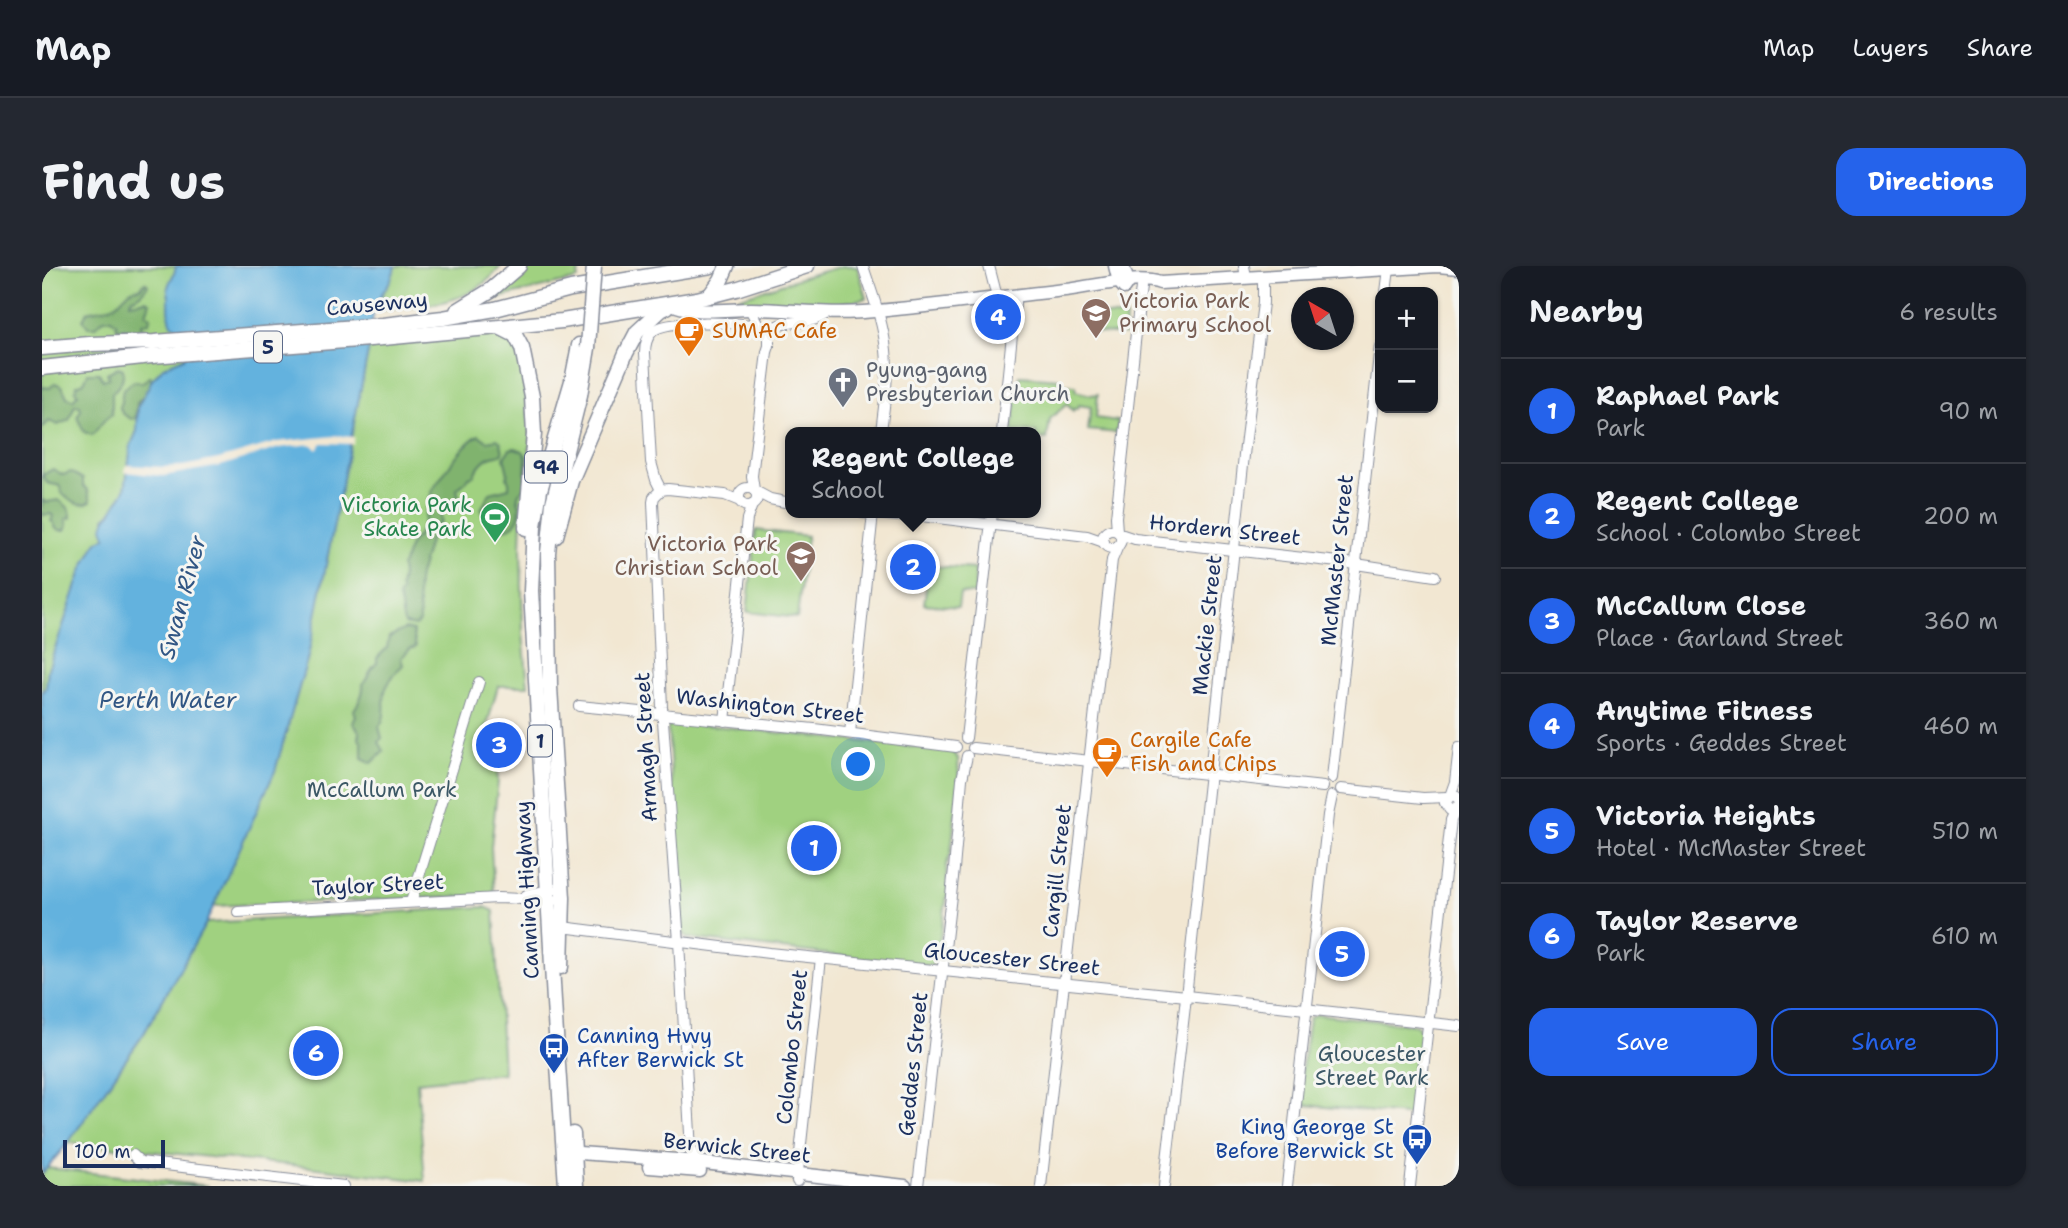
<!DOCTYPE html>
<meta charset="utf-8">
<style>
:root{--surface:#171b24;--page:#242831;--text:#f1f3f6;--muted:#9ea1a6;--line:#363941;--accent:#2563eb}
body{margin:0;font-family:"Shantell Sans",sans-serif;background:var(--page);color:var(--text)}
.controls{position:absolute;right:21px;top:21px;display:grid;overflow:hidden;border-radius:14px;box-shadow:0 2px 5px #0004}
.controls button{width:63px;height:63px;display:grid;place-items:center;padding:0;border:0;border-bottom:2px solid var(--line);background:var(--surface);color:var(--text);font:35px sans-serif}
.compass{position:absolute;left:1249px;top:21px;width:63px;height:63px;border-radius:50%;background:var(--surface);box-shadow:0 2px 5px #0004;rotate:321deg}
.scale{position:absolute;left:21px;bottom:18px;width:102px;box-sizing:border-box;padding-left:7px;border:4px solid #1b2f5e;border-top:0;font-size:19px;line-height:24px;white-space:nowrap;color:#1b2f5e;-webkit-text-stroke:5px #f6f6f2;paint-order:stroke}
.you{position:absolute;left:817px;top:499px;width:24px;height:24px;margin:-18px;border:5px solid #fff;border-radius:50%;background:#1a73e8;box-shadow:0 0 0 10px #1a73e833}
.badge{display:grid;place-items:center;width:46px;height:46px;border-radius:50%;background:var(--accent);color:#fff;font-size:23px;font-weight:700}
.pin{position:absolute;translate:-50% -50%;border:4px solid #fff;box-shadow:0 2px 7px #0006}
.popup{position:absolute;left:743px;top:161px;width:256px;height:91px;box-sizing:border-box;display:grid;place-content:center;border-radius:14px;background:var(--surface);filter:drop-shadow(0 2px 5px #0005);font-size:23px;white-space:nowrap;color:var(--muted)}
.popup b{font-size:26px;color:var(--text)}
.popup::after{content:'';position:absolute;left:50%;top:100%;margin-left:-14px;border:14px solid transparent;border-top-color:var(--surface)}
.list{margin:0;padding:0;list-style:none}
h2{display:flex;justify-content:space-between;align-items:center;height:91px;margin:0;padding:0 28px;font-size:30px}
h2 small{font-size:23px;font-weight:400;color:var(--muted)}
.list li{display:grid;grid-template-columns:46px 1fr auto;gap:21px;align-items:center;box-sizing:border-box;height:105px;padding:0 28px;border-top:2px solid var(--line)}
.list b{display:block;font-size:26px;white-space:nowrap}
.list p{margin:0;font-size:23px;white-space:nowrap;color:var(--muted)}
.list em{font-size:23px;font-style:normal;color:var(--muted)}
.actions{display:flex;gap:14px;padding:21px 28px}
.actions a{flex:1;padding:16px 0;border:2px solid var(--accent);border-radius:21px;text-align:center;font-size:24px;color:var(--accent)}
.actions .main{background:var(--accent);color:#fff}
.map{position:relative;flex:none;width:1417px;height:920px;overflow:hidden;border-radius:21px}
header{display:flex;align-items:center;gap:42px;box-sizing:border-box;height:98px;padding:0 35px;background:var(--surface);border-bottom:2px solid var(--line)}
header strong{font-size:33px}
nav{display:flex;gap:38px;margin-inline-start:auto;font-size:24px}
.intro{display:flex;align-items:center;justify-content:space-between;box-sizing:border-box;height:168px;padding:0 42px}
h1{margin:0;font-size:49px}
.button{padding:18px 32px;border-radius:21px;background:var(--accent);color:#fff;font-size:24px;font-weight:700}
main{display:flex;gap:42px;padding:0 42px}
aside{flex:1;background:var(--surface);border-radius:21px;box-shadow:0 2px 5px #0004}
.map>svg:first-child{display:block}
.green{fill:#a0d180;stroke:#5e806f;stroke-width:2}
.forest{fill:#80b36e;stroke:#4e7166;stroke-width:2}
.water{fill:#64b2de;stroke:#40709e;stroke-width:2}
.pier{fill:#f2e7d2}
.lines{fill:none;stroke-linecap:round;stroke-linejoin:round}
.minor-casing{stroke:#868b98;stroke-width:12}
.major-casing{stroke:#868b98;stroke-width:15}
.highway-casing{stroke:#868b98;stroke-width:17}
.minor{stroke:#fff;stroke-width:10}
.major{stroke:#fff;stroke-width:12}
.highway{stroke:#fff;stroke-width:14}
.highway-bridge-casing{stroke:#868b98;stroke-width:17;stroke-linecap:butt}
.highway-bridge{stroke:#fff;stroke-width:14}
.labels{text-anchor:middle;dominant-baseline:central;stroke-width:6;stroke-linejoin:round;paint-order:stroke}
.shield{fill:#f6f6f2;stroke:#5d6b8a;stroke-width:2}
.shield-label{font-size:19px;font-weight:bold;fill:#1b2f5e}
.education-label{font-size:21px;fill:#785e54;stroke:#f6f6f2;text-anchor:start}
.street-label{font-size:21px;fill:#1b2f5e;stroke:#f6f6f2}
.food-label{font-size:21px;fill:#c56008;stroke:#f6f6f2;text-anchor:start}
.worship-label{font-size:21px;fill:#5b616d;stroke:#f6f6f2;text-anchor:start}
.leisure-label{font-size:21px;fill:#27864d;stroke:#f6f6f2;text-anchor:end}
.park-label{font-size:21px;fill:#3c5866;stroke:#f6f6f2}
.transit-label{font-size:21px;fill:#164399;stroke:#f6f6f2;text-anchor:start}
.water-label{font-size:23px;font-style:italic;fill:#315684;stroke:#f6f6f2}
</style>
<header>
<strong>Map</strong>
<nav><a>Map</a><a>Layers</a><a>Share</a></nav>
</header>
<div class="intro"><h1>Find us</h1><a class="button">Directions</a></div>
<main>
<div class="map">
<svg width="1417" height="920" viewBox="0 0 1417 920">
<rect width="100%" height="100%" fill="#f6f6f2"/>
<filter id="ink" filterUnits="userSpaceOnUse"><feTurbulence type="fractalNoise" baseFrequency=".0143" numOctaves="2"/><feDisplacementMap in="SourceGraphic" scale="14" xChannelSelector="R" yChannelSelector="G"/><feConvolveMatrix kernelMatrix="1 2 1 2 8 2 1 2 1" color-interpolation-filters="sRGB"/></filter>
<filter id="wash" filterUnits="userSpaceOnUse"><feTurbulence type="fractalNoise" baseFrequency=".00686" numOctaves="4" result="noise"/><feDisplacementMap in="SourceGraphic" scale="28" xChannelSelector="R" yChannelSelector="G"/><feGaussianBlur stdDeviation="1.57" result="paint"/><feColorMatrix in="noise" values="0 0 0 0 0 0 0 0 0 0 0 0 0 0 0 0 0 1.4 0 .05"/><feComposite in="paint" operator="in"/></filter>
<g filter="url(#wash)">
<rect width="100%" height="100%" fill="#f2e7d2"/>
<g class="green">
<path d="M0,0H134C133,10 128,13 126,21C123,33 144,60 150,71L142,92L121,101L110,114L96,141L95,165L89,179L83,224L69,247L63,252L64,271L55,276L40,305L6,403L4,421L0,427Z"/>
<path d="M353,0H459C427,42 379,39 332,45C338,29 350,17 353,0Z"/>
<path d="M482,0H537L536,13L443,35Z"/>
<path d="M801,0H815L825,32L791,39L734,36L665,37L683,32H696L764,10Z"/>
<path d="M1048,48L1084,51L1083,69L1046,66Z"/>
<path d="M439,67L462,68L471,73L480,103L489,170L480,251L479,283L481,367L486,420H456L439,481L444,487L449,489V497L455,503L456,515L449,581L452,629L171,640L233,505L266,391L327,81Z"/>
<path d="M978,110L1017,113V118L1034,120L1033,125L1049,129L1056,128L1054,152L1076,155L1075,167L1046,164L1049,141L1036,139L1035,143L1032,142L1031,145L1025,138L1008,153L1005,173L994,172V166H970Z"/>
<path d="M714,264L765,270L755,352L705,346Z"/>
<path d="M887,300L933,303V328L918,327L916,341L882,338Z"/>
<path d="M635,456L910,485L916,492L917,514L909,587L904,600L906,624L894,696L888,700L645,672L640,664L626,462L628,459Z"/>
<path d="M443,641L452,645L461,807L375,816L383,915L259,900L26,877L102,768L164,657Z"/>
<path d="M1274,748L1373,759L1376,761L1380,769L1371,850L1255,838L1267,752Z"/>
<path d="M5,902L167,920H0V908Z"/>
</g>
<g class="forest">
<path d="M103,16L106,19C102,25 96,31 89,33L88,37L104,34L108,36L104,48L109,51L106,57H101L99,60L102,65L98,67L91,64L75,62L74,57L69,53H62L53,61H46L41,53L45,46C54,43 66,43 74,38C84,31 85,22 98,22Z"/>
<path d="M76,101L81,103C82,115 78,119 70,127V148C59,154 59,161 50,169L42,166L35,151L39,144L38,140L33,139L27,154L16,159L7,155L0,163V121L8,122L13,117L20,120L25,131L31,134L36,128L33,125L35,119L42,116L46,107H57L61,114L67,112L65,107Z"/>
<path d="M108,110L110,118L104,125L105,126L95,137L94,152L89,153L80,147L78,142L81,123L92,115L100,117Z"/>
<path d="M437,169L445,175L455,173L459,176L461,187C458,189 454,189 450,190C442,192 435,202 431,210L426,211L425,215L415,223L417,232L407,238L405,245L398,247L399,255L392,262V269L387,274C385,285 381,295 378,306C373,321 378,341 378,356L373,360L363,358C358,349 361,340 356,331L360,325L358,322L360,310L359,300C367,290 364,279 376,270C377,264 381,261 382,255C383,246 388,227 394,219C404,205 421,177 437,169Z"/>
<path d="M473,182L481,185L484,190L483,222C480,224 476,225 476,230C475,234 478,237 478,241C478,253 472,265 458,262C447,260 443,253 439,243L448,227L467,222V216L465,211L466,208L462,191L468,183Z"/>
<path d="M11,203L21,209L29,206L41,213V219L46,224L49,235C38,242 30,234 20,228L19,220L5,217L1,209Z"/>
<path d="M0,234L5,236L16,234C23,238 30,243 29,252L24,253L26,259L23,264H17L13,261L12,257L9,255L11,250L9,248L0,249Z"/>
<path d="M363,363L371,365L374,381L368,383L359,392L361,399C354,405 348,414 344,422C339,435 347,448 337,461L340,472L337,476L342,485L330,497L320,492V477L317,473L318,466L311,457L314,450L312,444C317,437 322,426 321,418C327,411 327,403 335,397V392L345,382L347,371Z"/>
</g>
<path class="water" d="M134,0H353C351,15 342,23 335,36C329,49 329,67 327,81L266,390L233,505L164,657L102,767L26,877L0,908V427L4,421L6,403L40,305L55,276L64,271L61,261L64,252L69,247L83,224L89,179L95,165L96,141L110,114L121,101L142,92L150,71C126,60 127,57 127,32C127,28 125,24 126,21C128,13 133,10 134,0Z"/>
<path class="pier" d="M293,170L312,171L311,178L280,177L275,184L269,178L237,182L178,200L121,210L83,206L84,199L120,201L141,200L177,193L235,176Z"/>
</g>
<g filter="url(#ink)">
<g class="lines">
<g class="minor-casing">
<g id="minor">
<path d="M821,0C830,28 841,55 844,84C847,111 842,139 839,166"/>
<path d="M947,0L955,31"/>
<path d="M1202,0L1204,11"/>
<path d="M1344,26L1347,3"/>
<path d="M708,43L720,66C729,65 734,59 742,58C759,54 772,58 786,46"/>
<path d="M960,166L973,39V29"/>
<circle cx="706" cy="231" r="9"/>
<path d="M619,224L612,231L611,236L620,441L637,676L649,885L656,897"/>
<path d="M619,224L614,214L609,196L603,87C603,80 604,72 610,66C624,52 696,57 716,60"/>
<path d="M619,224L626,223L683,229L698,235"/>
<path d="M712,224L710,210L725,86L727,80V65"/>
<path d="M713,225L728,233L748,237"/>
<path d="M820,247L855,250L862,248L1045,270L1062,276"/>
<circle cx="1070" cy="273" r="9"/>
<path d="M1075,265L1074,251L1099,21"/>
<path d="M1078,268L1093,273L1314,298L1393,310"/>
<path d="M537,440L772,463L914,481"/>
<path d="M683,455L705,253L710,239"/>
<path d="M808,467L831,247"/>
<path d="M924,472L950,247"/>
<path d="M931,482L1281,521"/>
<path d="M1290,512L1338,80"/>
<path d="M1299,523L1381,532L1405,531"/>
<path d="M1408,530L1413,516L1417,481"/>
<path d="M1416,541L1412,544H1408L1403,537L1408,530L1412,529L1417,533"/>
<path d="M479,633L486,628L511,624"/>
<path d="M369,636L437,416"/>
<path d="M196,646L456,632L479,633L488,637L512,634"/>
<path d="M520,661L727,687L1154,731L1417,760"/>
<path d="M91,889L98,896L302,920"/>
<path d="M755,915L779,692"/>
<path d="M876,920L912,603L920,513L925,490"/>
<path d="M999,920L1070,294L1076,280"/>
<path d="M1122,920L1143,740L1203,180L1221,37V10"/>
<path d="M1245,920L1286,549L1290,530"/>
<path d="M1368,920L1409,554L1414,543"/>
</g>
</g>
<g class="major-casing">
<g id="major">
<path d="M1073,0L1077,16L1082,22L1086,16L1081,0"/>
<path d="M630,38C653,49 684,43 709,43C746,43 784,49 821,46C889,41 956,31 1023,24C1048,21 1096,9 1118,17L1396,0L1417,2"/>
<path d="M523,886L635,894L863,920"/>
<path d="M607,901L658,905"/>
</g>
</g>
<g class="highway-casing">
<g id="highway">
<path d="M668,29L679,14L685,0"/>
<path d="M415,45L449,24L477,0"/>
<path d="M459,62L473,69L480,82L490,131L492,168L484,262"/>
<path d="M0,82L48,78L112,76L341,59L401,52L453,43L529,23L669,0"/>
<path d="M0,102L110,90L341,72L520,55L655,33L694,23L765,0"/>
<path d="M514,270L529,215L584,87L595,66L619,44L625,41"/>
<path d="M519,701L521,632L508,421L506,287L511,237L538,129L546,82"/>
<path d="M531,868L534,920"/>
<path d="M524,920L513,753L489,325L492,260L498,224L530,115L537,79"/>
</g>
</g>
<use href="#minor" class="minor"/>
<use href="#major" class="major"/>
<use href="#highway" class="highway"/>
<g class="highway-bridge-casing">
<path id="highway-bridge" d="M546,81L552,0"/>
</g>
<use href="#highway-bridge" class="highway-bridge"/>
</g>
</g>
<defs>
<g id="school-pin" transform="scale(1.575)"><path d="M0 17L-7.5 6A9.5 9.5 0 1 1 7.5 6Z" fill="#8d6e63" stroke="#f6f6f2"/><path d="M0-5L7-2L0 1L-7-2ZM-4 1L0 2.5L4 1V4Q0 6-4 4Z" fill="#fff"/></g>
<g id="cafe-pin" transform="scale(1.575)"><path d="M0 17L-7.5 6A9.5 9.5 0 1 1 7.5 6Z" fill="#e8710a" stroke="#f6f6f2"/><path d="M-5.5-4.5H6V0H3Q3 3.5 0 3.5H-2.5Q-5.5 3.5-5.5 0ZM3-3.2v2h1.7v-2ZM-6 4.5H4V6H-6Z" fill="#fff"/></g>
<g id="church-pin" transform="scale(1.575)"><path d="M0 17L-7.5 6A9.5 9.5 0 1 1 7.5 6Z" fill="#6b7280" stroke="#f6f6f2"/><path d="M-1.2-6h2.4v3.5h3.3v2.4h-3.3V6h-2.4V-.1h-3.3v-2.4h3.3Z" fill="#fff"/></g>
<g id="stadium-pin" transform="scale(1.575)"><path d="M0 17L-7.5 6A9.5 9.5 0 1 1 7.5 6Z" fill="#2e9e5b" stroke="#f6f6f2"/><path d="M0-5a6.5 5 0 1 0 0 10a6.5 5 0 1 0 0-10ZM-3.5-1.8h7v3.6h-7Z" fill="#fff"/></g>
<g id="bus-pin" transform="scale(1.575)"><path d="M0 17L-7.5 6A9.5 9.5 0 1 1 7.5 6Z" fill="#1a4fb4" stroke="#f6f6f2"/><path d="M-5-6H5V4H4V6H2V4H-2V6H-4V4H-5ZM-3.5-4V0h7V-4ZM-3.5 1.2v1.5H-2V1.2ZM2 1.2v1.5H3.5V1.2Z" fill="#fff"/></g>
</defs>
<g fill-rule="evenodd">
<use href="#school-pin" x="1054" y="47"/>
<use href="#cafe-pin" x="647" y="65"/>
<use href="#church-pin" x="801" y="116"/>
<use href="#stadium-pin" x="453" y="251"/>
<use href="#school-pin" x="759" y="290"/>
<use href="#cafe-pin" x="1065" y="486"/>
<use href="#bus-pin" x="512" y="782"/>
<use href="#bus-pin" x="1375" y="873"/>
</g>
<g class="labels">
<g class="shield">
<rect x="212" y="65.5" width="28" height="31" rx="5"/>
<rect x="483" y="185.5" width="42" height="31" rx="5"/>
<rect x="486" y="459.5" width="24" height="31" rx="5"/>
</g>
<g class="shield-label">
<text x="226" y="81">5</text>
<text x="504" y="201">94</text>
<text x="498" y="475">1</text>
</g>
<g class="education-label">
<text x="1077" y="35">Victoria Park<tspan x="1077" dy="24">Primary School</tspan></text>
<text x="736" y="278" text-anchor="end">Victoria Park<tspan x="736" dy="24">Christian School</tspan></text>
</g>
<g class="street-label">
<text transform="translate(335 38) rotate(-5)">Causeway</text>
<text transform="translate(1183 264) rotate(6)">Hordern Street</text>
<text transform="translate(1295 294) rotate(-84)">McMaster Street</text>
<text transform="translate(1165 359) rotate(-84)">Mackie Street</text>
<text transform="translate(728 440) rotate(6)">Washington Street</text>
<text transform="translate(604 481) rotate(-93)">Armagh Street</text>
<text transform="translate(1015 605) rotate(-84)">Cargill Street</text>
<text transform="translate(336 619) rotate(-3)">Taylor Street</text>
<text transform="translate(485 624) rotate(-93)">Canning Highway</text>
<text transform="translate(970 693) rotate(6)">Gloucester Street</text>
<text transform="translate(750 781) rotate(-84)">Colombo Street</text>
<text transform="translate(871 798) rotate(-84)">Geddes Street</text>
<text transform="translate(695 882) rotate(6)">Berwick Street</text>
</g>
<g class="food-label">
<text x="670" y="65">SUMAC Cafe</text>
<text x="1088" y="474">Cargile Cafe<tspan x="1088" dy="24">Fish and Chips</tspan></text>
</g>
<g class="worship-label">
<text x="824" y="104">Pyung-gang<tspan x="824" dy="24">Presbyterian Church</tspan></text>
</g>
<g class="leisure-label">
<text x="430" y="239">Victoria Park<tspan x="430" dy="24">Skate Park</tspan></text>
</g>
<g class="park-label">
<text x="340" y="524">McCallum Park</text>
<text x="1330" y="788">Gloucester<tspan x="1330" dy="24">Street Park</tspan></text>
</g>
<g class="transit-label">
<text x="535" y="770">Canning Hwy<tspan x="535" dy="24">After Berwick St</tspan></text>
<text x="1352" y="861" text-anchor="end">King George St<tspan x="1352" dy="24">Before Berwick St</tspan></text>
</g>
<g class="water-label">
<text transform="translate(140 331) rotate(-75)">Swan River</text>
<text x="126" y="434">Perth Water</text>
</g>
</g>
</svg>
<div class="controls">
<button>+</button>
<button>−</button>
</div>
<svg class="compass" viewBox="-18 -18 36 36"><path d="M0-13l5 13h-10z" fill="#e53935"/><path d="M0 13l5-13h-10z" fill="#9ea1a6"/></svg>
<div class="scale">100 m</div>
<div class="you"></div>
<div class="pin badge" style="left:772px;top:582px">1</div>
<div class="pin badge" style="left:871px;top:301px">2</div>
<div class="popup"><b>Regent College</b>School</div>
<div class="pin badge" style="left:457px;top:479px">3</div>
<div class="pin badge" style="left:956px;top:51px">4</div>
<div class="pin badge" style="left:1300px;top:688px">5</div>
<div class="pin badge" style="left:274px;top:787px">6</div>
</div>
<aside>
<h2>Nearby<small>6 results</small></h2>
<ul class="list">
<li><span class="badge">1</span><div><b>Raphael Park</b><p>Park</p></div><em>90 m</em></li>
<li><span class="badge">2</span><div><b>Regent College</b><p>School · Colombo Street</p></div><em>200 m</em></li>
<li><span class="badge">3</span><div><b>McCallum Close</b><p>Place · Garland Street</p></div><em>360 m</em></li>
<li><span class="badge">4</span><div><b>Anytime Fitness</b><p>Sports · Geddes Street</p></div><em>460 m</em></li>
<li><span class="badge">5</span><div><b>Victoria Heights</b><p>Hotel · McMaster Street</p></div><em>510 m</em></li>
<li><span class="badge">6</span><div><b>Taylor Reserve</b><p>Park</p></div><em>610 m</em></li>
</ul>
<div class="actions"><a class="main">Save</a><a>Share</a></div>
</aside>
</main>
